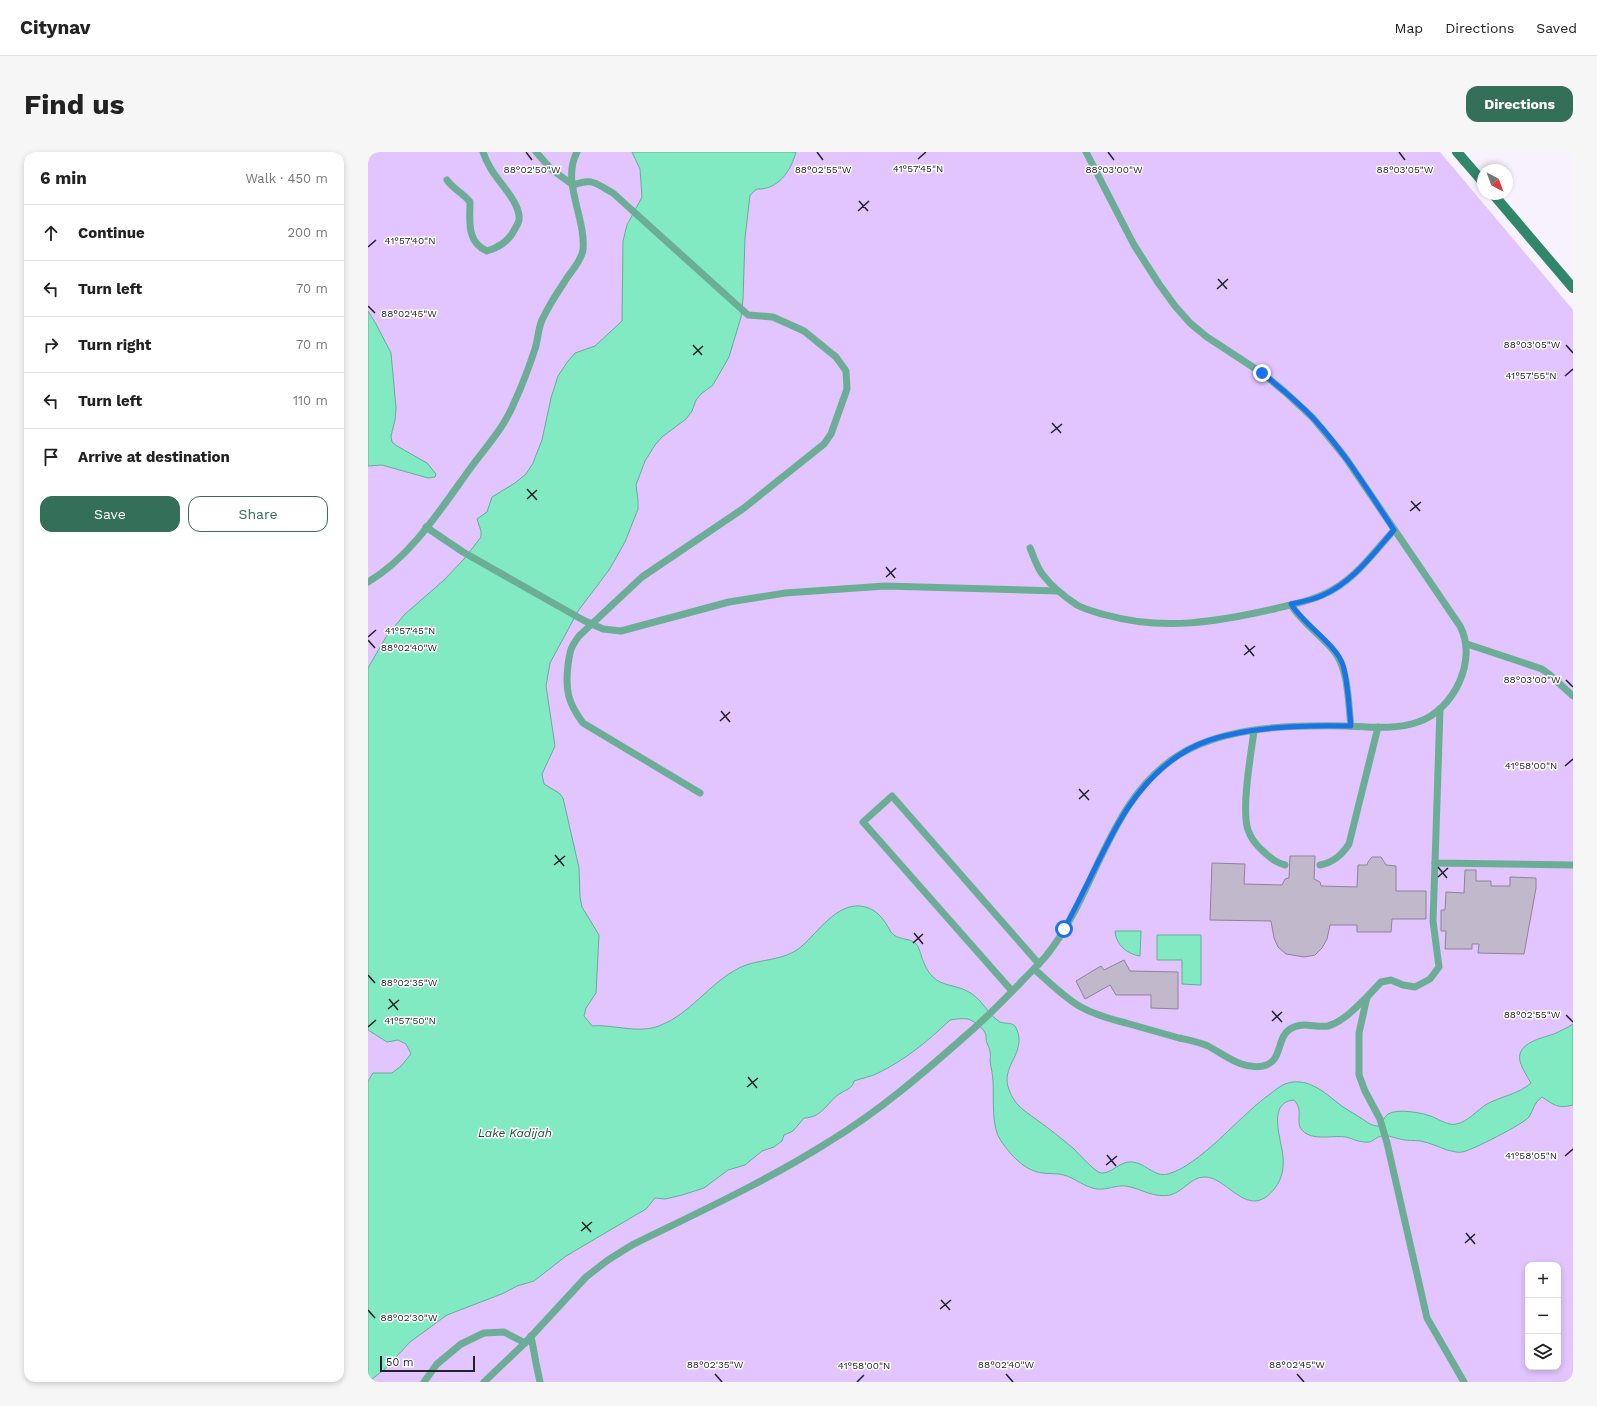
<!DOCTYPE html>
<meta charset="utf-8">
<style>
:root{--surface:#fff;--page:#f6f6f6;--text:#222;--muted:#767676;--line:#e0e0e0;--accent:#346f5a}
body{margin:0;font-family:"Work Sans",sans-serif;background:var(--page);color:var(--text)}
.controls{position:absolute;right:12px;bottom:12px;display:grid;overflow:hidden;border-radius:8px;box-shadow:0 2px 6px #0003}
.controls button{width:36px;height:36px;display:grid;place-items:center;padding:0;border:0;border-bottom:1px solid var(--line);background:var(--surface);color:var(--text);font:20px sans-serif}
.compass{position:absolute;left:1109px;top:12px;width:36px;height:36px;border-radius:50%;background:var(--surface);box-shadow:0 2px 6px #0003;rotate:139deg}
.scale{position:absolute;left:12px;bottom:10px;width:95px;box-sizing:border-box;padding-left:4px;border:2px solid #232027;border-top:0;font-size:11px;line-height:14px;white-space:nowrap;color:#232027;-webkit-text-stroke:3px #fff;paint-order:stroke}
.stop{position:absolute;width:12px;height:12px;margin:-9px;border:3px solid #1a73e8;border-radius:50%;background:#fff}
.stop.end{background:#1a73e8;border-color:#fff;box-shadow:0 1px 4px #0008}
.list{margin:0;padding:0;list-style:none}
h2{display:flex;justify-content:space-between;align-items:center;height:52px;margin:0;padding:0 16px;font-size:17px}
h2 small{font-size:13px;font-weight:400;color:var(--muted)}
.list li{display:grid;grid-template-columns:26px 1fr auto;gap:12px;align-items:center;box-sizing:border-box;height:56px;padding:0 16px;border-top:1px solid var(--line)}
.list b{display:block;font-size:15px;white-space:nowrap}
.list em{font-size:13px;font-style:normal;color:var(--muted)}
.actions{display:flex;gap:8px;padding:12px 16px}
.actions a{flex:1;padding:9px 0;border:1px solid var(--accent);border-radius:12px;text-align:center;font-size:14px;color:var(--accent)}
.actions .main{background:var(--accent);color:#fff}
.icon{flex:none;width:22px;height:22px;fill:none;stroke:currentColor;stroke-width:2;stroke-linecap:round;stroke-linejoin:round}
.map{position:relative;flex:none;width:1205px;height:1230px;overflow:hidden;border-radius:12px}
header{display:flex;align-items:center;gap:24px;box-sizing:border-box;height:56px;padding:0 20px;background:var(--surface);border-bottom:1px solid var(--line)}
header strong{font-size:19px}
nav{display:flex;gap:22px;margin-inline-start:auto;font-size:14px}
.intro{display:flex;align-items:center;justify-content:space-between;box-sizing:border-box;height:96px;padding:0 24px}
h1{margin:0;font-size:28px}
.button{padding:10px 18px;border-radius:12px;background:var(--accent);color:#fff;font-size:14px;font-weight:700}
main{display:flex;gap:24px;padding:0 24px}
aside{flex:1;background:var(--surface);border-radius:12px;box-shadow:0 2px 6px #0003}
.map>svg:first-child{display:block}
.green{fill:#e2c4fe;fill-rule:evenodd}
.water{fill:#82eac3;stroke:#66ad94}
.building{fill:#c1b8cb;stroke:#8d8497}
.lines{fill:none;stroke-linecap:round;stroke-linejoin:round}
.service{stroke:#6cae95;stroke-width:7}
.secondary{stroke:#31876a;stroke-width:10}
.route{stroke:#1a73e8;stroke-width:5}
.ticks{fill:none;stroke:#232027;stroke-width:1.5}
.labels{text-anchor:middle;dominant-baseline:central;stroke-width:3;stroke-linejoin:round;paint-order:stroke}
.water-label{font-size:12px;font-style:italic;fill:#1b4939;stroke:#fff}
.ticks-label{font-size:10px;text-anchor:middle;fill:#232027;stroke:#fff;stroke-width:3;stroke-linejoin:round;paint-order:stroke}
</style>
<header>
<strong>Citynav</strong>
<nav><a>Map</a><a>Directions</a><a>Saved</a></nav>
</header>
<div class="intro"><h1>Find us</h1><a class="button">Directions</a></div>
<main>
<aside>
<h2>6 min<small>Walk · 450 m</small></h2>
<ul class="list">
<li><svg class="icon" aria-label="ahead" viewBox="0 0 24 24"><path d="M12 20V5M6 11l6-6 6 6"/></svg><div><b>Continue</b></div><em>200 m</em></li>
<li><svg class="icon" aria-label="left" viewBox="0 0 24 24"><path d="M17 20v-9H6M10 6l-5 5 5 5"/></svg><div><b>Turn left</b></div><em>70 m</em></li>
<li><svg class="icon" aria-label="right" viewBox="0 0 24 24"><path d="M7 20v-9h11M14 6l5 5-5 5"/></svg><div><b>Turn right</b></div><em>70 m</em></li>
<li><svg class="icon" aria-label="left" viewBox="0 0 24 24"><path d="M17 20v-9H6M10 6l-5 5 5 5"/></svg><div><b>Turn left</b></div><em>110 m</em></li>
<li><svg class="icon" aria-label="arrive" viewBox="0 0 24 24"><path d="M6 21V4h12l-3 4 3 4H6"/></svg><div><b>Arrive at destination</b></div></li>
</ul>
<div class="actions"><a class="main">Save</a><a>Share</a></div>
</aside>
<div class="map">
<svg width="1205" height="1230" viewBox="0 0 1205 1230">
<rect width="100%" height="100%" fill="#f8f1fe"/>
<path class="green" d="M0,0H1072L1205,158V1230H0ZM1160,1113H1190V1215H1160Z"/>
<g class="water">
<path d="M264,0H428C423,19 410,38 389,37L382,43L377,86L375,147L373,165L361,205L345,233L333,242L328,248L324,259L318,267L294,285L287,293L277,309L268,333L270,348V357L257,390L241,418L210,459L182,511L178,534L187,594L174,622L176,632L191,641L195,646L211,716L212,745L214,755L231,783L228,841L218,856L216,864L224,874C245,872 269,882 291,874C323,862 341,831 371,816C391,806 416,810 434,794C450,780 468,752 492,754C505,755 514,764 520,775C522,778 522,780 526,783C532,788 544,786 549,793C550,794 553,802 553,803C556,812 559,819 565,825C574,834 588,833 599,839C615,847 618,861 632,870C636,872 643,870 647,874C648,875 648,877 649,878C657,898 639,910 639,928C639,935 644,946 649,952C655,958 662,963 669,968C682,977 694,987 706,997C711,1002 727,1020 733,1021C743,1022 751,1010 762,1010C776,1009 786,1026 800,1022C832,1013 870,966 898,945C904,941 912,933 920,931C942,925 959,943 975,955C981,959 987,962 993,966C999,970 1003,974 1011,974C1014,971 1017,964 1020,962C1030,956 1056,961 1065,965C1072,968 1081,974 1088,972C1100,970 1109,958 1119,952C1134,944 1151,942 1163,931C1159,924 1154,917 1152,909C1148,891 1174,886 1186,882C1192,879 1199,876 1205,872V953C1190,957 1186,953 1174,945C1165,952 1166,957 1161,965C1157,971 1103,999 1094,1000C1090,1001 1084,999 1079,998C1071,995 1062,991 1053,989C1046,988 1039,989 1032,987C1026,986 1021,983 1015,984C1009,984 1006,989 1001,990C992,991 986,987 978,985C967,983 950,988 939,982C923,973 938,960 926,948C898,950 914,989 915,1005C916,1016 914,1027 907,1036C880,1071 860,1024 836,1025C823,1025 815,1040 802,1043C784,1046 775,1037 758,1034C748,1033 739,1038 729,1037C716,1035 707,1026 696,1023C689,1021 681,1022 675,1021C656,1019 643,1003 633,989C623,975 626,947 625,930C625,923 623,916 622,909C622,906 623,903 622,900C622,897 620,894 619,891C618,889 618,885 618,883C616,876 606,869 600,867C594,866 587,867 582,868C560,889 537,908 510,921C503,925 494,926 486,929C484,937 479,937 473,941C460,948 455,966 436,966L425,979L416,983L414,989L406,995L394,999L377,1013L360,1018L336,1036L314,1043L297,1047L287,1046L278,1057L198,1104L166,1129L149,1134L136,1141L79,1163L42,1190L16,1218L0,1230V929L5,921H24L33,914L43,902L38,892L30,888L19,890L0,878V516L18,485L36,463L76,428L96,407L113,385V379L109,367L119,360L124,345L147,331L158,322L165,311L174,288L183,246L190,224L200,209L207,201L227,194L254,169L255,89L259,73L274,45L272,17Z"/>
<path d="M0,159L8,172L23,201L28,256L27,268L23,284L24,290L29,294L59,311L68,322L67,325L60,326L14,313L0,314Z"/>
<path d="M747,779H773L772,804C759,802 748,793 747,779Z"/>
<path d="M789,783H833V833L814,832V808H789Z"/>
</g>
<g class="building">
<path d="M922,704H947L946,727L952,730L953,734L989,735L990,713H999L1000,710L1004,705H1013L1018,713L1028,714V739H1058V767H1024L1023,780H989V773H962L959,787L954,796L947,803L936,805L918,802L910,795L906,786L903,769L842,768L844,711L877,712L876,732L914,733L917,727L921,726Z"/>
<path d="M1097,718H1108V729H1123V734H1142V725L1168,726V736L1156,802L1110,801L1111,792H1104V797H1077L1078,779H1073V758H1077L1078,740L1096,741Z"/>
<path d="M756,808L762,819L810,820V857L783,856V843H748L742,833L717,847L708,829L733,814L736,818Z"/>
</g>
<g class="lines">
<g class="service">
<path d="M168,0L183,17L205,33C226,26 226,31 245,41L380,163L405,165L436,179L468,205L478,219L479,237L463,282L456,292L376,356L274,425L211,484C202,496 202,499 200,513C197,538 200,551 215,571L332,641"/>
<path d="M79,28C85,37 95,41 102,50C102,68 98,90 119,99C129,96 138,91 144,82C146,78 150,73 151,68C153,51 131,31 123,17C120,12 117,6 115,0"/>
<path d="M58,375L95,400L215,468L235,477L253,479L361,450L417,441L517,434L689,439"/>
<path d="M662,396C666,405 669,416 675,423C684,435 697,445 709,453C718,458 728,460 738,463C795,479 849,470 906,457C926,452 948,448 966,437C990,423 1008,398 1026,378"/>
<path d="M0,430C44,404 74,355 104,314C119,294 137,274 146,251C154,234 161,215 167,197C170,188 170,177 174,168C180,155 189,141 197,129C203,119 213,110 215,98C218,65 193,30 209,0"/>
<path d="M923,453C934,470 951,482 965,498C981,516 980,551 983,574"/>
<path d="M1099,492L1174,517L1182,523L1205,544"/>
<path d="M1072,557L1067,711L1205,713"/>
<path d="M886,579C883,602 873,657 880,678C883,687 889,694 896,700C903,706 908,711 917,713"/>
<path d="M1067,711L1065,769L1071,815L1062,827L1047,835L1035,833L1023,828L1013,830L999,845L991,881V923L997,939L1012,967L1019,991L1059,1166L1096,1230"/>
<path d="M952,713C966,710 974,703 981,692L1010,575"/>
<path d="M666,817C679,828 699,848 713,855C727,863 742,867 758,871C776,876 793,881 811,886C820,888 831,890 840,894C857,903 874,918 895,914C915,910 908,886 922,877C934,869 947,876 960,874C975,870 988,855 999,845"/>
<path d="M644,839L495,670L524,644L671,812"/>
<path d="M163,1184L168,1211L172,1230"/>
<path d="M56,1230L69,1212L93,1192L116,1181L136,1180L157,1191"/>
<path d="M116,1230L157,1191L218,1125L240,1108L264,1093C331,1060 399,1029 462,989C510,960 553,923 595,886C616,868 636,848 655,828C663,820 671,812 678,804C729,741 740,645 814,601C861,574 925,573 978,574C1001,575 1028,578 1050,570C1086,558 1110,508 1092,474L977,305L945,266L917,240L894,221L839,185L822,171L807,154L791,132L766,93L718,0"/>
</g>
<g class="secondary">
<path d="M1089,0L1115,30"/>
<path d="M1125,42L1205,136"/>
</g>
</g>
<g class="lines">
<path class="route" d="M696,777C715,742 731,706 750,672C770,636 802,601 842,588C883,574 939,573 983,574C981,557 980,530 975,513C968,492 936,473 923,452C933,450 944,448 953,444C984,431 1005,402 1026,378C1001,340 976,299 945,266C929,249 911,235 894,221"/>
</g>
<path class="ticks" d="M158,0L164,8M449,0L455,8M740,0L746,8M1031,0L1037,8M550,7L558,0M491,49L500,59M490,59L501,49M0,95L8,88M850,127L859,137M849,137L860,127M0,154L7,161M325,193L334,203M1198,193L1205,201M325,203L335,194M1197,224L1205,217M684,271L693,281M683,281L694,272M159,337L169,348M159,347L169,338M1043,349L1052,359M1042,359L1053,350M518,415L527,426M518,425L528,416M0,485L8,478M0,488L7,496M877,493L886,504M876,503L887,494M1198,528L1205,535M353,559L362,570M352,569L362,560M1197,614L1205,607M711,637L721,648M711,647L721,638M187,703L196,714M186,713L197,704M1070,715L1079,726M1070,725L1080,716M546,781L555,792M545,791L555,782M0,823L7,831M21,847L30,858M20,857L31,848M904,859L914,870M1198,863L1205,870M904,869L914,860M0,875L8,868M380,925L389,936M379,935L390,926M739,1003L748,1014M1197,1004L1205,997M738,1013L749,1004M214,1070L223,1080M213,1079L224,1070M1098,1081L1107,1092M1097,1091L1107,1082M573,1148L582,1158M572,1157L583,1148M0,1158L7,1166M347,1222L354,1230M638,1222L645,1230M929,1222L936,1230M489,1230L496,1223"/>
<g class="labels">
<g class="water-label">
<text x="147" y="981">Lake Kadijah</text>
</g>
</g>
<g class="ticks-label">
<text x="550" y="20">41°57'45"N</text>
<text x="1037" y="21">88°03'05"W</text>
<text x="164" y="21">88°02'50"W</text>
<text x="746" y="21">88°03'00"W</text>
<text x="455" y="21">88°02'55"W</text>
<text x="42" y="92">41°57'40"N</text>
<text x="41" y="165">88°02'45"W</text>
<text x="1164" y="196">88°03'05"W</text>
<text x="1163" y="227">41°57'55"N</text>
<text x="42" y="482">41°57'45"N</text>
<text x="41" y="499">88°02'40"W</text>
<text x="1164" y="531">88°03'00"W</text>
<text x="1163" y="617">41°58'00"N</text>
<text x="41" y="834">88°02'35"W</text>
<text x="1164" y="866">88°02'55"W</text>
<text x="42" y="872">41°57'50"N</text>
<text x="1163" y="1007">41°58'05"N</text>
<text x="41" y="1169">88°02'30"W</text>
<text x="347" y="1216">88°02'35"W</text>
<text x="638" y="1216">88°02'40"W</text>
<text x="929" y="1216">88°02'45"W</text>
<text x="496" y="1217">41°58'00"N</text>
</g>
</svg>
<div class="controls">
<button>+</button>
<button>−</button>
<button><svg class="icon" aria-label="layers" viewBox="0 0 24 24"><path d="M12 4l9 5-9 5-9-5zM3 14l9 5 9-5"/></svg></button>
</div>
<svg class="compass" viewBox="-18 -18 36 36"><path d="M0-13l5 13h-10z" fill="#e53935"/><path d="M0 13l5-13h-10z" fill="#767676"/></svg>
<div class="scale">50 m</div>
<div class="stop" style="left:696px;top:777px"></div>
<div class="stop end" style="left:894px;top:221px"></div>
</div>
</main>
